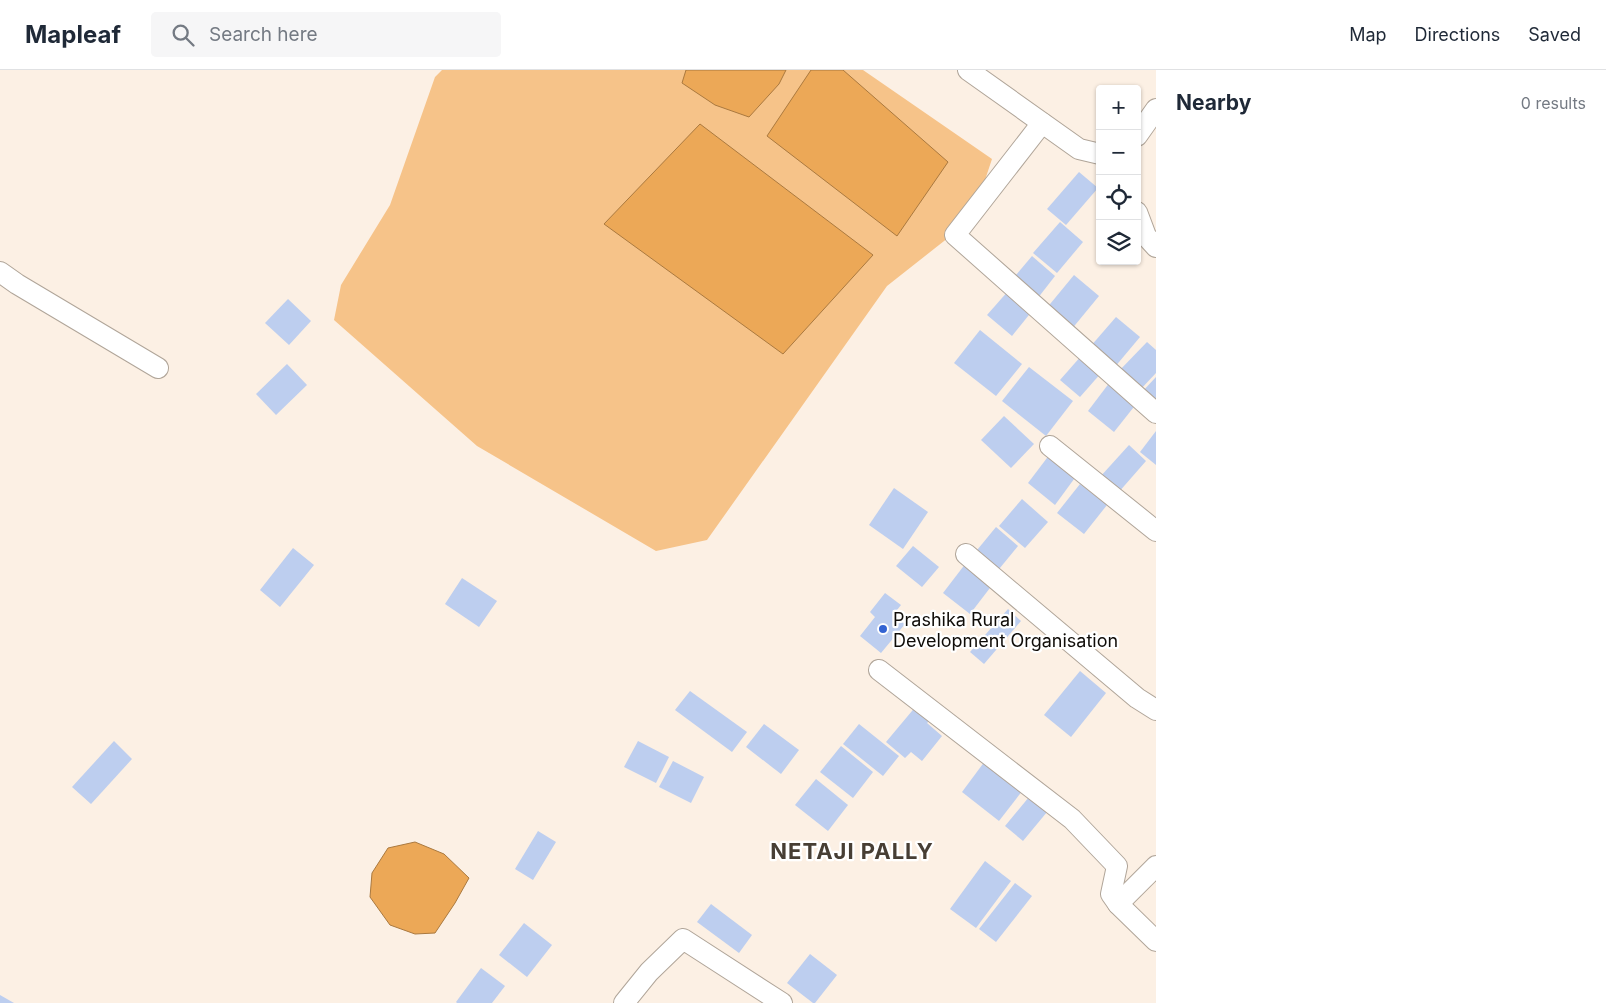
<!DOCTYPE html>
<meta charset="utf-8">
<style>
:root{--surface:#fff;--page:#f6f6f7;--text:#1f2937;--muted:#747a83;--line:#e0e1e3}
body{margin:0;font-family:Inter,sans-serif;background:var(--page);color:var(--text)}
.controls{position:absolute;right:15px;top:15px;display:grid;overflow:hidden;border-radius:5px;box-shadow:0 1px 4px #0004}
.controls button{width:45px;height:45px;display:grid;place-items:center;padding:0;border:0;border-bottom:1px solid var(--line);background:var(--surface);color:var(--text);font:25px sans-serif}
.list{margin:0;padding:0;list-style:none}
h2{display:flex;justify-content:space-between;align-items:center;height:65px;margin:0;padding:0 20px;font-size:21px}
h2 small{font-size:16px;font-weight:400;color:var(--muted)}
.icon{flex:none;width:28px;height:28px;fill:none;stroke:currentColor;stroke-width:2;stroke-linecap:round;stroke-linejoin:round}
.map{position:relative;flex:none;width:1156px;height:933px;overflow:hidden}
header{display:flex;align-items:center;gap:30px;box-sizing:border-box;height:70px;padding:0 25px;background:var(--surface);border-bottom:1px solid var(--line)}
header strong{font-size:24px}
nav{display:flex;gap:28px;margin-inline-start:auto;font-size:18px}
.search{width:350px;height:45px;background:var(--page);display:flex;align-items:center;gap:12px;box-sizing:border-box;padding:0 18px;border-radius:5px;color:var(--muted);font-size:19px}
main{display:flex}
aside{flex:1;background:var(--surface)}
.map>svg:first-child{display:block}
.green{fill:#f6c389}
.water{fill:#eca857;stroke:#aa793f}
.building{fill:#bdceef}
.lines{fill:none;stroke-linecap:round;stroke-linejoin:round}
.minor-casing{stroke:#b0a599;stroke-width:22}
.minor{stroke:#fff;stroke-width:20}
.poi-dot{fill:#3363d2;stroke:#fff;stroke-width:2}
.labels{text-anchor:middle;dominant-baseline:central;stroke-width:4.5;stroke-linejoin:round;paint-order:stroke}
.poi-label{font-size:18px;fill:#0f0c08;stroke:#fff;text-anchor:start}
.district-label{font-size:22px;font-weight:bold;letter-spacing:1px;fill:#473e34;stroke:#fff}
</style>
<header>
<strong>Mapleaf</strong>
<div class="search"><svg class="icon" aria-label="search" viewBox="0 0 24 24"><circle cx="10" cy="10" r="6"/><path d="M15 15l6 6"/></svg>Search here</div>
<nav><a>Map</a><a>Directions</a><a>Saved</a></nav>
</header>
<main>
<div class="map">
<svg width="1156" height="933" viewBox="0 0 1156 933">
<rect width="100%" height="100%" fill="#fcf0e4"/>
<path class="green" d="M442,0H863L992,89L972,149L887,216L707,470L656,481L477,376L334,250L341,215L390,135L435,7Z"/>
<g class="water">
<path d="M686,0H786L779,14L749,47L715,35L682,13Z"/>
<path d="M811,0H843L948,92L897,166L767,66Z"/>
<path d="M700,54L873,185L783,284L604,154Z"/>
<path d="M415,772L444,784L469,808L455,833L435,863L415,864L390,855L370,827L372,803L388,778Z"/>
</g>
<g class="building">
<path d="M1079,102L1098,118L1066,155L1047,139Z"/>
<path d="M1060,152L1083,172L1057,203L1033,183Z"/>
<path d="M1032,186L1055,206L1034,233L1010,212Z"/>
<path d="M1074,205L1099,226L1071,260L1046,239Z"/>
<path d="M1009,220L1033,240L1012,266L987,245Z"/>
<path d="M288,229L311,251L289,275L265,253Z"/>
<path d="M1116,247L1140,267L1114,298L1090,277Z"/>
<path d="M980,260L1022,294L996,326L954,293Z"/>
<path d="M1147,272L1156,280V303L1139,321L1118,302Z"/>
<path d="M1082,285L1102,302L1080,327L1060,310Z"/>
<path d="M287,294L307,315L276,345L256,324Z"/>
<path d="M1029,297L1073,331L1046,366L1002,331Z"/>
<path d="M1156,307V337L1141,323Z"/>
<path d="M1110,312L1137,333L1114,362L1088,341Z"/>
<path d="M1004,346L1034,374L1011,398L981,370Z"/>
<path d="M1156,361V395L1140,382Z"/>
<path d="M1129,375L1146,391L1118,423L1100,407Z"/>
<path d="M1050,384L1077,405L1055,435L1028,413Z"/>
<path d="M1080,414L1107,435L1084,464L1057,443Z"/>
<path d="M894,418L928,442L903,479L869,455Z"/>
<path d="M1022,429L1048,452L1025,478L999,456Z"/>
<path d="M996,457L1018,476L995,504L973,485Z"/>
<path d="M913,476L939,497L922,517L896,496Z"/>
<path d="M293,478L314,495L280,537L260,520Z"/>
<path d="M966,493L993,514L970,544L943,523Z"/>
<path d="M462,508L497,531L479,557L445,534Z"/>
<path d="M885,523L901,535L893,545L905,554L881,583L860,566L875,547L870,542Z"/>
<path d="M1008,539L1021,551L984,594L970,582Z"/>
<path d="M1080,601L1106,623L1071,667L1044,645Z"/>
<path d="M690,621L747,662L732,682L675,640Z"/>
<path d="M917,635L932,648L927,653L942,666L922,691L911,682L905,688L886,672Z"/>
<path d="M764,654L799,680L781,704L746,677Z"/>
<path d="M859,654L899,686L883,706L843,674Z"/>
<path d="M114,671L132,689L91,734L72,717Z"/>
<path d="M638,671L669,687L656,713L624,697Z"/>
<path d="M841,676L873,702L853,728L820,702Z"/>
<path d="M673,691L704,707L691,733L659,717Z"/>
<path d="M985,691L1023,720L999,751L962,722Z"/>
<path d="M816,709L848,735L828,761L795,735Z"/>
<path d="M1029,727L1047,742L1023,771L1005,756Z"/>
<path d="M538,761L556,772L533,810L515,799Z"/>
<path d="M985,791L1011,811L976,858L950,839Z"/>
<path d="M1015,813L1032,826L996,872L979,859Z"/>
<path d="M711,834L752,865L739,883L697,852Z"/>
<path d="M524,853L552,875L527,907L499,885Z"/>
<path d="M810,884L837,905L815,933H813L787,913Z"/>
<path d="M481,898L505,916L492,933H457L456,932Z"/>
<path d="M0,925L14,933H0Z"/>
</g>
<g class="lines">
<g class="minor-casing">
<g id="minor">
<path d="M968,0L1079,79L1100,84"/>
<path d="M1042,53L955,165L1156,343"/>
<path d="M1137,66L1156,39"/>
<path d="M1137,142L1146,166L1156,177"/>
<path d="M0,202L17,214L158,298"/>
<path d="M1050,376L1156,461"/>
<path d="M966,484L1137,628L1156,640"/>
<path d="M879,600L1072,749L1117,796L1111,824L1118,834L1156,871"/>
<path d="M1118,834L1156,796"/>
<path d="M624,933L649,902L683,869L782,933"/>
</g>
</g>
<use href="#minor" class="minor"/>
</g>
<circle class="poi-dot" cx="883" cy="559" r="5"/>
<g class="labels">
<g class="poi-label">
<text x="893" y="549">Prashika Rural<tspan x="893" dy="21">Development Organisation</tspan></text>
</g>
<g class="district-label">
<text x="852" y="781">NETAJI PALLY</text>
</g>
</g>
</svg>
<div class="controls">
<button>+</button>
<button>−</button>
<button><svg class="icon" aria-label="locate" viewBox="0 0 24 24"><circle cx="12" cy="12" r="6"/><path d="M12 2v4M12 18v4M2 12h4M18 12h4"/></svg></button>
<button><svg class="icon" aria-label="layers" viewBox="0 0 24 24"><path d="M12 4l9 5-9 5-9-5zM3 14l9 5 9-5"/></svg></button>
</div>
</div>
<aside>
<h2>Nearby<small>0 results</small></h2>
<ul class="list">
</ul>
</aside>
</main>
